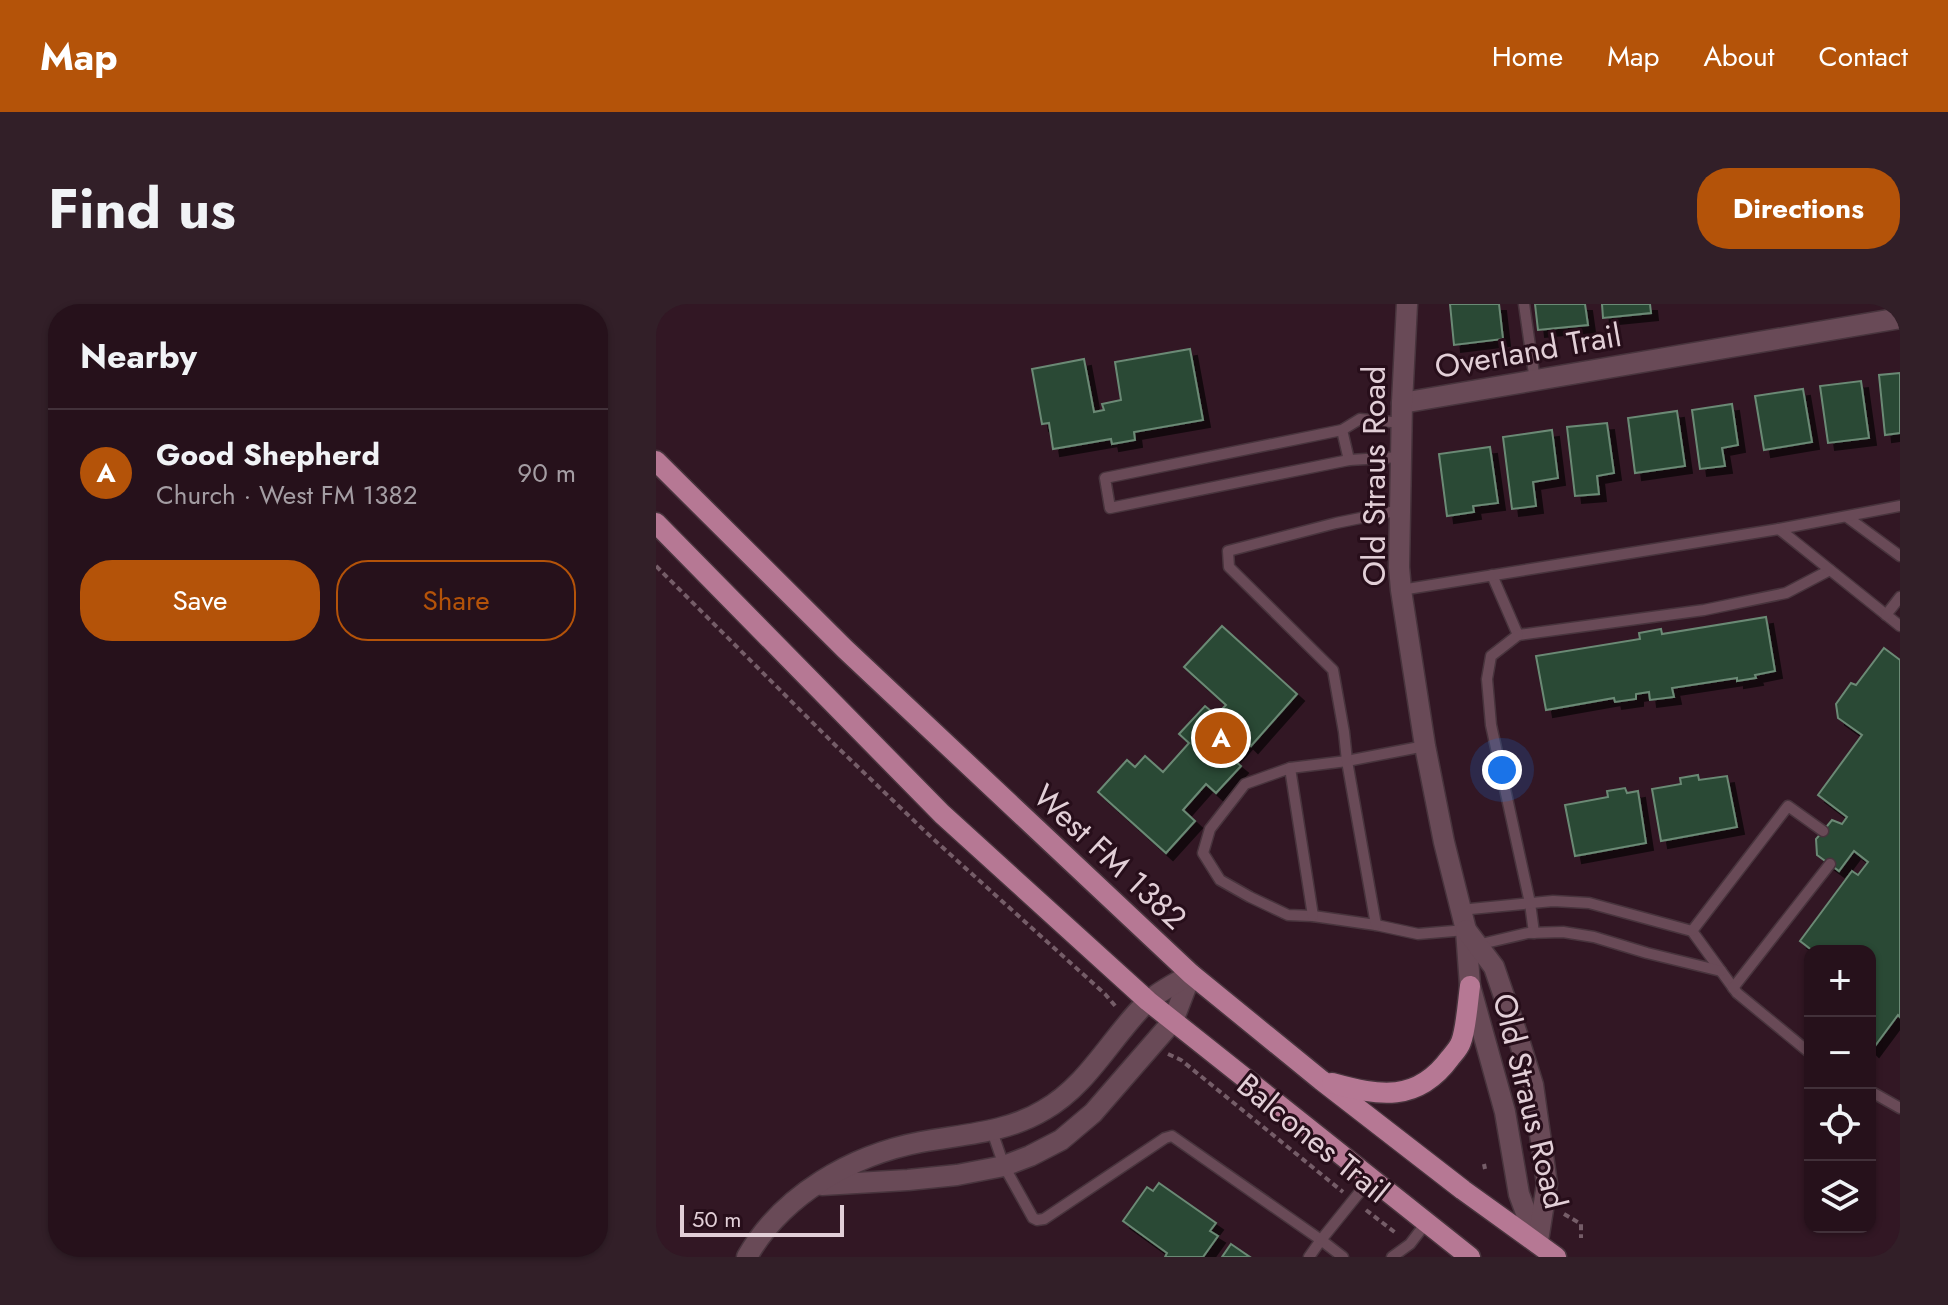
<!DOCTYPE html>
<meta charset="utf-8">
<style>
:root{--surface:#26111b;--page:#321f28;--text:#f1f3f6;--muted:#a49da3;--line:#42313a;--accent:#b45309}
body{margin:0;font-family:Jost,sans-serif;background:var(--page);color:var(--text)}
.controls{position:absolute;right:24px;bottom:24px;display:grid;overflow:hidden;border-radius:16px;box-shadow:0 2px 6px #0004}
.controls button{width:72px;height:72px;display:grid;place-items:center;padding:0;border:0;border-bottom:2px solid var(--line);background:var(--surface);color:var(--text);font:40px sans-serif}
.scale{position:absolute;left:24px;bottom:20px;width:164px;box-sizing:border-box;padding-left:8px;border:4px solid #e2cfd7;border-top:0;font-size:22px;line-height:28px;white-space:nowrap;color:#e2cfd7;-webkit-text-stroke:6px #270e1a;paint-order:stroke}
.you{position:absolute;left:846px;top:466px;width:28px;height:28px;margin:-20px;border:6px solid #fff;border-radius:50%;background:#1a73e8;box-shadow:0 0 0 12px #1a73e833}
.badge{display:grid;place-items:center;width:52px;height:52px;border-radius:50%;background:var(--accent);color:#fff;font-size:26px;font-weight:700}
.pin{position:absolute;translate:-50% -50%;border:4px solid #fff;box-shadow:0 2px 8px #0006}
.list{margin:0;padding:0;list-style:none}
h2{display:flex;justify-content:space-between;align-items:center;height:104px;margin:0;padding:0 32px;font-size:34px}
h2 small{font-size:26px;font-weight:400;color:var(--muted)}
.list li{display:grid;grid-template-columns:52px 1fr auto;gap:24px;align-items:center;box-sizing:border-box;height:128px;padding:0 32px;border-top:2px solid var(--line)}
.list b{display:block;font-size:30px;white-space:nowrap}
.list p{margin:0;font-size:26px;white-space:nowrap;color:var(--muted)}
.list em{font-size:26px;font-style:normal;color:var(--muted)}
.actions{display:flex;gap:16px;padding:24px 32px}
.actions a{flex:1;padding:18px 0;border:2px solid var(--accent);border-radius:32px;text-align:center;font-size:28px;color:var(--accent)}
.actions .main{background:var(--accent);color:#fff}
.icon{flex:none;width:44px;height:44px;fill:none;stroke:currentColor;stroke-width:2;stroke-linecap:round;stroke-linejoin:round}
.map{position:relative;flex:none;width:1244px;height:953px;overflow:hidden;border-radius:32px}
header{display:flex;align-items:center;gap:48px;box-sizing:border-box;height:112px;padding:0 40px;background:var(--accent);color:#fff}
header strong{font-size:38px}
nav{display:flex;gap:44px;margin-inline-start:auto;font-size:28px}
.intro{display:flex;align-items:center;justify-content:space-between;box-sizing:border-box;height:192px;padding:0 48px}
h1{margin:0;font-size:56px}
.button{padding:20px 36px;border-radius:32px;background:var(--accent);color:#fff;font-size:28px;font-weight:700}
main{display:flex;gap:48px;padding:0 48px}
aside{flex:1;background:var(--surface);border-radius:32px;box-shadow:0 2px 6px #0004}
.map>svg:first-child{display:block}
.building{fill:#2c4836;stroke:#6b8a75;stroke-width:2;filter:url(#shadow)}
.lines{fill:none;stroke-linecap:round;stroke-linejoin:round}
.service-casing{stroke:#48343d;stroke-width:13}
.minor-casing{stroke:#48343d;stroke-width:23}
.tertiary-casing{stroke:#48343d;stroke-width:23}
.primary-casing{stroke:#48343d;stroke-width:23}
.path{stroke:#755d68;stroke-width:4;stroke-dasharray:6 4;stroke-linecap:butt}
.service{stroke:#694a57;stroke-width:10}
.minor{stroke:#694a57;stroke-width:20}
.tertiary{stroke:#694a57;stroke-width:20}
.primary{stroke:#b67894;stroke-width:20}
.labels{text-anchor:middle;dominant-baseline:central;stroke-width:6;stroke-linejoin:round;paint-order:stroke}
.street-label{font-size:32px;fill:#e2cfd7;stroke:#270e1a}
</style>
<header>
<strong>Map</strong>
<nav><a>Home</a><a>Map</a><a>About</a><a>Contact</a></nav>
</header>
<div class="intro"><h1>Find us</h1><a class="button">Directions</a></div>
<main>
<aside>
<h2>Nearby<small></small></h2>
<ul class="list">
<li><span class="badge">A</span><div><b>Good Shepherd</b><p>Church · West FM 1382</p></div><em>90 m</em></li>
</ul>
<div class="actions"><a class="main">Save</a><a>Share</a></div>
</aside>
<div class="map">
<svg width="1244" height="953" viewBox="0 0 1244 953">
<defs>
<filter id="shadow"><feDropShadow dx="7" dy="7" stdDeviation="0" flood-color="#0009"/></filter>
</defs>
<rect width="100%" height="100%" fill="#321724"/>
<g class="building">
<path d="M794,0H843L847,35L798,41Z"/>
<path d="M879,0H929L932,21L882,26Z"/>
<path d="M946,0H994L995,9L947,14Z"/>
<path d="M534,45L547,116L478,128L479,136L456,140L455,135L397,145L393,119L386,120L376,65L428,55L438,108L448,106L446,100L465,96L459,58Z"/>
<path d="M1244,69V129L1229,131L1223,71Z"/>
<path d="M1205,77L1213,134L1172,139L1164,82Z"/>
<path d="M1147,85L1156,138L1108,146L1099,92Z"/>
<path d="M1076,100L1082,141L1066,144L1069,162L1044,165L1036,106Z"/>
<path d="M1021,107L1029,162L979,169L972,114Z"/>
<path d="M951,119L958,169L941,172L943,190L919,192L911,123Z"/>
<path d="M896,126L902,174L877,178L880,202L856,205L847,133Z"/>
<path d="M834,143L842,199L817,202L818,208L791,212L783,150Z"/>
<path d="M1110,313L1119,367L1099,371L1100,374L1081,377V374L1016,384L1018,393L994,396L993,388L980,390V395L959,398L958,394L890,406L880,352L984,335L983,329L1005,325L1006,330Z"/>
<path d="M566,322L641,390L595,442L590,437L575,454L585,462L560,489L550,480L527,506L539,517L510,549L442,488L471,456L479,463L489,452L507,468L533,439L523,430L549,402L560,411L570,401L528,363Z"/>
<path d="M1228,344L1244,356V713L1242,711L1216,746L1214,744V647H1157L1144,637L1196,567L1202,571L1212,558L1198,547L1183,567L1161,551L1160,535L1167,527L1176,516L1186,520L1191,513L1162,491L1206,431L1182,414L1180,400L1195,379L1200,381Z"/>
<path d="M1042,471L1043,476L1071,472L1081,523L1005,537L996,485L1025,480L1024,474Z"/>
<path d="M969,484L971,489L982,487L990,539L919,552L909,501L952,493L951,487Z"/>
<path d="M503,879L560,919L554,927L562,932L547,953H509L511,949L467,917L491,883L497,887Z"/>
<path d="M575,940L594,953H566Z"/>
</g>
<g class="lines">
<g class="service-casing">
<g id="service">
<path d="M868,0L879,77"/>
<path d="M686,126L693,156"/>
<path d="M745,153L693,156L454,204L449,174L686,126L704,115L746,119"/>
<path d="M1191,213L1244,252"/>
<path d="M1123,225L1244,202"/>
<path d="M836,271L862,331L1048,306L1130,289L1174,266"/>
<path d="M745,286L1123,225L1244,322"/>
<path d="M1230,311L1244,293"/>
<path d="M862,331L835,352L831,375L835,421L874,599L878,629"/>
<path d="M769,442L691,457L634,464L589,480L554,525L547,549L564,576L594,593L632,611L657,612L720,621L762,630L810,626"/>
<path d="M634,464L657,612"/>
<path d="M804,606L897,597L933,599L1036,627L1081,689L1154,749"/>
<path d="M720,621L691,457L688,428L677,366L573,263L572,247L680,219L744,206"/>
<path d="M1036,627L1132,502L1167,527"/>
<path d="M821,641L872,629L907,628L938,633L991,649L1065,667"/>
<path d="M1077,684L1174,560"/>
<path d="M1214,787L1244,804"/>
<path d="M336,827L348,862L377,914L381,916L388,915L509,834L516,832L665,936L653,953"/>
<path d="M687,953L665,936L715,874"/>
<path d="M736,953L754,940L770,919"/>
</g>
</g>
<g class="minor-casing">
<g id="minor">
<path d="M746,99L1244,14"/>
<path d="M166,881L252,876L301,871L348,862L374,852L405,836L437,809L517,717L535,670"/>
<path d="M91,953C126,891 196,851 265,838C307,830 350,829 388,806C431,782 455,734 489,700C501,688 521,679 535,670"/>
</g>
</g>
<g class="tertiary-casing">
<g id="tertiary">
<path d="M751,0L746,99L743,263L745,286L769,442L788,538L810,626L814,682L849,808L863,890L881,939"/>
<path d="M810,626L838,663L862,733L877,781L891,880L882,937"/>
</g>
</g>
<g class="primary-casing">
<g id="primary">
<path d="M0,157L189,345L535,670L665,776L807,886L900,953"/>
<path d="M0,219L286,510L492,697L814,953"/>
<path d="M676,779C723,792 761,799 794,754C798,749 803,744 805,738C810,726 812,696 814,682"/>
</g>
</g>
<g class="path">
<path d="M0,262L177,439L275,533L449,690L461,704"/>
<path d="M512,750L525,756L687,888"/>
<path d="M828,860L829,865"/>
<path d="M710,906L741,930"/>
<path d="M908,910L925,920V934"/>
</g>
<use href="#service" class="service"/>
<use href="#minor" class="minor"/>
<use href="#tertiary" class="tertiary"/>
<use href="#primary" class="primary"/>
</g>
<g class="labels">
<g class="street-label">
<text transform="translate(872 47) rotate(-10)">Overland Trail</text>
<text transform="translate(718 172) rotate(-90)">Old Straus Road</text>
<text transform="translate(454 553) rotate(43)">West FM 1382</text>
<text transform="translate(874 797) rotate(76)">Old Straus Road</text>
<text transform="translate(657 834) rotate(39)">Balcones Trail</text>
</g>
</g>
</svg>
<div class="controls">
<button>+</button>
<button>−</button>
<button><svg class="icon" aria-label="locate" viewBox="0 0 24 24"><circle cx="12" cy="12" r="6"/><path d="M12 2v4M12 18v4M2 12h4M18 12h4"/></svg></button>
<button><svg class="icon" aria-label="layers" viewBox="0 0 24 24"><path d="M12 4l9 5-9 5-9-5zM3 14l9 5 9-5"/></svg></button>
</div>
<div class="scale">50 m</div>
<div class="you"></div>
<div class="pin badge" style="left:565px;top:434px">A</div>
</div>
</main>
